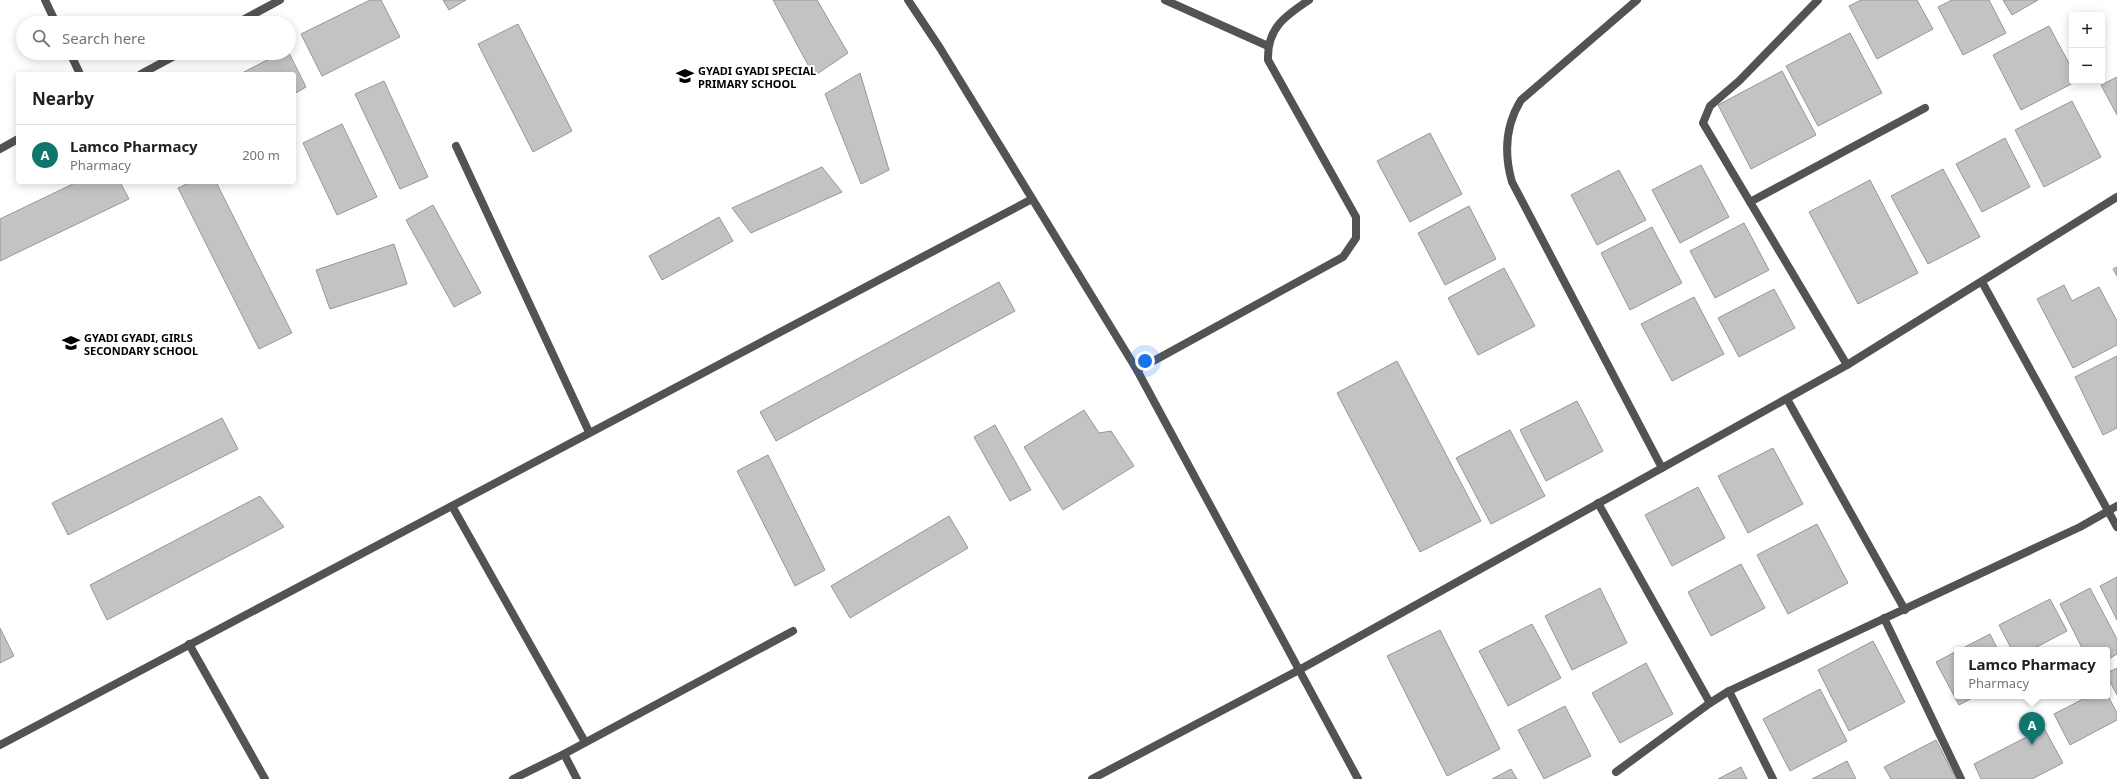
<!DOCTYPE html>
<meta charset="utf-8">
<style>
:root{--surface:#fff;--page:#f2f2f2;--text:#202124;--muted:#757577;--line:#e0e0e0;--accent:#0f766e}
body{margin:0;font-family:"Noto Sans",sans-serif;background:var(--page);color:var(--text)}
.controls{position:absolute;right:12px;top:12px;display:grid;overflow:hidden;border-radius:4px;box-shadow:0 2px 10px #0003}
.controls button{width:36px;height:36px;display:grid;place-items:center;padding:0;border:0;border-bottom:1px solid var(--line);background:var(--surface);color:var(--text);font:20px sans-serif}
.you{position:absolute;left:1145px;top:361px;width:14px;height:14px;margin:-10px;border:3px solid #fff;border-radius:50%;background:#1a73e8;box-shadow:0 0 0 6px #1a73e833}
.badge{display:grid;place-items:center;width:26px;height:26px;border-radius:50%;background:var(--accent);color:#fff;font-size:13px;font-weight:700}
.pin{position:absolute;translate:-50% -33px;filter:drop-shadow(0 1px 2px #0008)}
.pin::after{content:'';position:absolute;top:21px;width:14px;height:12px;background:inherit;clip-path:polygon(0 0,100% 0,50% 100%)}
.popup{position:absolute;left:1954px;top:647px;width:156px;height:52px;box-sizing:border-box;display:grid;place-content:center;border-radius:4px;background:var(--surface);filter:drop-shadow(0 1px 3px #0005);font-size:13px;white-space:nowrap;color:var(--muted)}
.popup b{font-size:15px;color:var(--text)}
.popup::after{content:'';position:absolute;left:50%;top:100%;margin-left:-8px;border:8px solid transparent;border-top-color:var(--surface)}
.list{margin:0;padding:0;list-style:none}
h2{display:flex;justify-content:space-between;align-items:center;height:52px;margin:0;padding:0 16px;font-size:17px}
h2 small{font-size:13px;font-weight:400;color:var(--muted)}
.list li{display:grid;grid-template-columns:26px 1fr auto;gap:12px;align-items:center;box-sizing:border-box;height:60px;padding:0 16px;border-top:1px solid var(--line)}
.list b{display:block;font-size:15px;white-space:nowrap}
.list p{margin:0;font-size:13px;white-space:nowrap;color:var(--muted)}
.list em{font-size:13px;font-style:normal;color:var(--muted)}
.icon{flex:none;width:22px;height:22px;fill:none;stroke:currentColor;stroke-width:2;stroke-linecap:round;stroke-linejoin:round}
.map{position:relative;flex:none;width:2117px;height:779px;overflow:hidden}
.search{position:absolute;background:var(--surface);box-shadow:0 2px 10px #0003;left:16px;top:16px;width:280px;height:44px;display:flex;align-items:center;gap:10px;box-sizing:border-box;padding:0 14px;border-radius:22px;color:var(--muted);font-size:15px}
.panel{position:absolute;background:var(--surface);box-shadow:0 2px 10px #0003;left:16px;top:72px;width:280px;height:112px;border-radius:4px}
.map>svg:first-child{display:block}
.building{fill:#c3c3c3;stroke:#979797}
.lines{fill:none;stroke-linecap:round;stroke-linejoin:round}
.service{stroke:#535353;stroke-width:8}
.minor{stroke:#535353;stroke-width:8}
.labels{text-anchor:middle;dominant-baseline:central;stroke-width:4;stroke-linejoin:round;paint-order:stroke}
.poi-label{font-size:11px;font-weight:bold;fill:#000;stroke:#fff;text-anchor:start}
</style>
<div class="map">
<svg width="2117" height="779" viewBox="0 0 2117 779">
<rect width="100%" height="100%" fill="#fff"/>
<g class="building">
<path d="M370,0H381L400,37L322,76L301,34Z"/>
<path d="M443,0H466L449,10Z"/>
<path d="M773,0H817L848,53L814,76Z"/>
<path d="M1861,0H1917L1933,29L1877,59L1849,6Z"/>
<path d="M1952,0H1989L2006,33L1963,55L1938,7Z"/>
<path d="M2003,0H2038L2012,15Z"/>
<path d="M518,24L572,131L533,152L478,44Z"/>
<path d="M2049,26L2072,69V81H2077L2021,110L1993,55Z"/>
<path d="M1850,33L1882,93L1818,126L1786,66Z"/>
<path d="M281,53H289L306,87L294,94V74H240Z"/>
<path d="M1782,71L1816,135L1751,169L1718,105Z"/>
<path d="M860,73L889,170L861,184L825,94Z"/>
<path d="M2117,77V115L2101,85Z"/>
<path d="M384,81L428,177L400,189L355,94Z"/>
<path d="M2072,101L2101,157L2044,187L2015,130Z"/>
<path d="M342,124L377,197L337,215L303,143Z"/>
<path d="M1430,133L1462,194L1410,222L1377,161Z"/>
<path d="M2005,138L2030,187L1982,212L1956,164Z"/>
<path d="M1701,165L1729,217L1680,243L1652,190Z"/>
<path d="M822,167L842,192L751,233L732,208Z"/>
<path d="M1943,169L1980,237L1928,264L1891,196Z"/>
<path d="M1619,170L1646,220L1597,245L1571,195Z"/>
<path d="M1870,180L1918,273L1858,304L1809,212Z"/>
<path d="M77,182H120L129,199L0,261V219Z"/>
<path d="M191,182H216L292,333L259,349L178,188Z"/>
<path d="M433,205L481,293L454,307L406,220Z"/>
<path d="M1469,206L1496,259L1445,285L1418,233Z"/>
<path d="M719,217L733,241L662,280L649,256Z"/>
<path d="M1744,223L1769,270L1715,298L1690,251Z"/>
<path d="M1652,227L1682,283L1630,310L1601,253Z"/>
<path d="M394,244L407,284L330,309L316,270Z"/>
<path d="M2117,267V276L2113,269Z"/>
<path d="M1504,268L1535,326L1478,355L1448,298Z"/>
<path d="M999,282L1015,311L776,441L760,412Z"/>
<path d="M2064,285L2072,301L2099,287L2117,321V345L2073,368L2037,299Z"/>
<path d="M1774,289L1795,328L1739,357L1718,318Z"/>
<path d="M1694,297L1724,354L1672,381L1641,324Z"/>
<path d="M2117,356V428L2103,435L2075,377Z"/>
<path d="M1397,361L1481,521L1420,552L1337,393Z"/>
<path d="M1577,401L1603,451L1546,481L1520,430Z"/>
<path d="M1084,410L1099,433L1111,431L1134,466L1063,510L1024,447Z"/>
<path d="M222,418L238,449L68,535L52,503Z"/>
<path d="M995,425L1031,490L1010,501L974,437Z"/>
<path d="M1510,430L1545,496L1491,524L1456,458Z"/>
<path d="M1773,448L1803,504L1748,533L1718,476Z"/>
<path d="M768,455L825,570L795,586L737,471Z"/>
<path d="M1698,487L1725,538L1672,566L1645,515Z"/>
<path d="M260,496L284,527L107,620L90,585Z"/>
<path d="M949,516L968,548L850,618L831,586Z"/>
<path d="M1817,524L1848,583L1788,614L1757,555Z"/>
<path d="M1741,564L1765,608L1711,636L1688,592Z"/>
<path d="M2117,577V620L2100,586Z"/>
<path d="M1600,588L1627,643L1572,670L1545,616Z"/>
<path d="M2090,588L2117,639V654L2107,660V650H2083L2060,604Z"/>
<path d="M2050,599L2067,631L2031,650H2012L1999,625Z"/>
<path d="M1532,624L1561,678L1508,706L1479,651Z"/>
<path d="M0,628L14,656L0,663Z"/>
<path d="M1440,630L1500,749L1447,776L1387,656Z"/>
<path d="M1990,634L1998,650H1959Z"/>
<path d="M1873,641L1905,702L1849,731L1818,670Z"/>
<path d="M1957,651V696H1976L1959,705L1936,662Z"/>
<path d="M1646,663L1673,714L1620,743L1592,693Z"/>
<path d="M2117,668V695L2107,676V673Z"/>
<path d="M1820,689L1847,741L1790,771L1763,719Z"/>
<path d="M2107,694L2117,713V720L2070,745L2054,714L2089,696H2107Z"/>
<path d="M1565,706L1591,756L1544,779L1518,730Z"/>
<path d="M2044,728L2063,763L2032,779H1981L1974,764Z"/>
<path d="M1936,740L1956,779H1891L1884,767Z"/>
<path d="M1847,761L1856,779H1812Z"/>
<path d="M1741,767L1747,779H1718Z"/>
<path d="M1511,769L1517,779H1492Z"/>
</g>
<g class="lines">
<g class="service">
<path d="M456,146L589,432"/>
<path d="M1729,691L1773,779"/>
</g>
<g class="minor">
<path d="M45,0L56,23"/>
<path d="M908,0L940,48L1137,370L1358,779"/>
<path d="M1165,0L1268,46"/>
<path d="M1637,0L1521,100C1505,126 1504,154 1512,182L1662,468"/>
<path d="M1818,0L1739,81L1710,106L1703,123L1847,365"/>
<path d="M237,23L280,0"/>
<path d="M70,53L80,74"/>
<path d="M141,74L180,53"/>
<path d="M0,149L18,139"/>
<path d="M1750,202L1925,108"/>
<path d="M1982,282L2117,527"/>
<path d="M1137,370L1343,257L1356,238V217L1268,60C1267,28 1285,16 1309,0"/>
<path d="M1787,399L1905,610"/>
<path d="M1598,503L1710,703L1729,691L2080,527L2117,506"/>
<path d="M452,506L585,742"/>
<path d="M1884,618L1961,779"/>
<path d="M189,644L265,779"/>
<path d="M0,745L1032,199"/>
<path d="M564,754L577,779"/>
<path d="M1616,772L1710,703"/>
<path d="M513,779L564,754L793,631"/>
<path d="M1092,779L1299,670L1847,365L2117,197"/>
</g>
</g>
<defs>
<g id="school-bare" transform="scale(1.38)"><path d="M0-5L7-2L0 1L-7-2ZM-4 1L0 2.5L4 1V4Q0 6-4 4Z" fill="#000" stroke="#fff" stroke-width="2.5" paint-order="stroke"/></g>
</defs>
<g fill-rule="evenodd">
<use href="#school-bare" x="685" y="76"/>
<use href="#school-bare" x="71" y="343"/>
</g>
<g class="labels">
<g class="poi-label">
<text x="698" y="70">GYADI GYADI SPECIAL<tspan x="698" dy="13">PRIMARY SCHOOL</tspan></text>
<text x="84" y="337">GYADI GYADI, GIRLS<tspan x="84" dy="13">SECONDARY SCHOOL</tspan></text>
</g>
</g>
</svg>
<div class="controls">
<button>+</button>
<button>−</button>
</div>
<div class="you"></div>
<div class="pin badge" style="left:2032px;top:745px">A</div>
<div class="popup"><b>Lamco Pharmacy</b>Pharmacy</div>
<div class="search"><svg class="icon" aria-label="search" viewBox="0 0 24 24"><circle cx="10" cy="10" r="6"/><path d="M15 15l6 6"/></svg>Search here</div>
<section class="panel">
<h2>Nearby<small></small></h2>
<ul class="list">
<li><span class="badge">A</span><div><b>Lamco Pharmacy</b><p>Pharmacy</p></div><em>200 m</em></li>
</ul>
</section>
</div>
